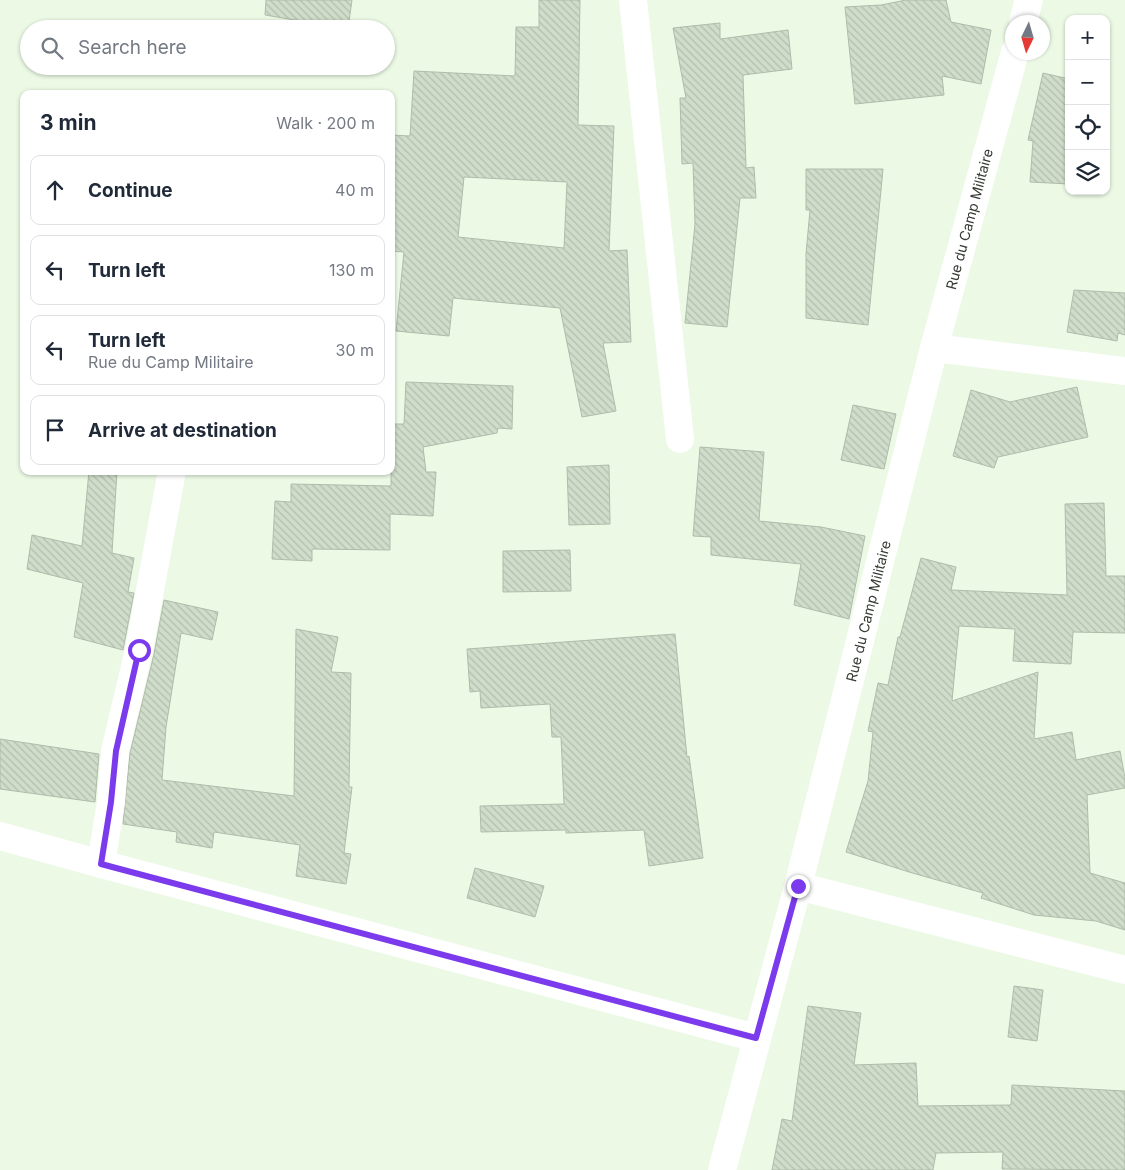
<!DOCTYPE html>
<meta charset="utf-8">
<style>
:root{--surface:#fff;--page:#f6f6f7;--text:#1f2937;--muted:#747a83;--line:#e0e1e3}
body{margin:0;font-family:Inter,sans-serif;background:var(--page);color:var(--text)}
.controls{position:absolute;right:15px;top:15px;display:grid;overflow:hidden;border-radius:10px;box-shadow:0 1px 4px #0004}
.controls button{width:45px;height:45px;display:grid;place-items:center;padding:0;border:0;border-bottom:1px solid var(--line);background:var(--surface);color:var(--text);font:25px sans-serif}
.compass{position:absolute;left:1005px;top:15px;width:45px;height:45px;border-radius:50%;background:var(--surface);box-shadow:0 1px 4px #0004;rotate:185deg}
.stop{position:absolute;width:15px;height:15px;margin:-11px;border:4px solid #7c3aed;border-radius:50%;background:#fff}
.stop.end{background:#7c3aed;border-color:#fff;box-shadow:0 1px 5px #0008}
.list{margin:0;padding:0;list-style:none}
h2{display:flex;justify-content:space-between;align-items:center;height:65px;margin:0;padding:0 20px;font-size:21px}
h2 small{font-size:16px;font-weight:400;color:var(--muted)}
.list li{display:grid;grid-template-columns:32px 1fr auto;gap:15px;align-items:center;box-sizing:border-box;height:70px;margin:0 10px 10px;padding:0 10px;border:1px solid var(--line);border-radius:10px}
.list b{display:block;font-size:19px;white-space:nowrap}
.list p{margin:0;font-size:16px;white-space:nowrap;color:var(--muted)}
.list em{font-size:16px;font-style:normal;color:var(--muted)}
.icon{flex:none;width:28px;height:28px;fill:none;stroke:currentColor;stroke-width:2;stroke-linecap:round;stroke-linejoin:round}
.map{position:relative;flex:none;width:1125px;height:1170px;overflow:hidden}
.search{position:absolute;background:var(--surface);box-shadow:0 1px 4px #0004;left:20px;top:20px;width:375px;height:55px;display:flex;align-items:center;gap:12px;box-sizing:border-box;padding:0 18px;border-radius:28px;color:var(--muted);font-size:19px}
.panel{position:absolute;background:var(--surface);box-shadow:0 1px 4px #0004;left:20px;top:90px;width:375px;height:385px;border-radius:10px}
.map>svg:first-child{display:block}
.building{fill:url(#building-back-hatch);stroke:#afbcaa;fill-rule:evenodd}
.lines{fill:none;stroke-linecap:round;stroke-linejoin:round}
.minor{stroke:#fff;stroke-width:28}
.route{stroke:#7c3aed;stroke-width:6}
.labels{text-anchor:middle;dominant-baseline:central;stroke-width:4;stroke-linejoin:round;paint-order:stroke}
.street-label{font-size:14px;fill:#363b34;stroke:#fff}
</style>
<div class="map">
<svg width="1125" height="1170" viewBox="0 0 1125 1170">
<defs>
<pattern id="building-back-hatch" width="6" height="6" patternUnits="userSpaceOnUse" patternTransform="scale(1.25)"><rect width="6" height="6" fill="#cfddca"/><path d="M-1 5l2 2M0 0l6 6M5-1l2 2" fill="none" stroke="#b2bfae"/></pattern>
</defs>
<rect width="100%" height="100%" fill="#ebf9e5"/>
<g class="building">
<path d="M266,0H352L348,29L265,15Z"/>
<path d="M539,0H580L578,125L614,126L609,251L627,250L631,342L603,343L616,411L582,417L560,308L453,298L449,336L396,331L404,252L391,251V135L410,136L414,71L515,76L516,27H539ZM464,177L567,182L564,248L458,237Z"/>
<path d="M906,0H946L951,22L991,30L981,84L942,76L944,95L855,104L845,7L881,5Z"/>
<path d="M720,23V39L788,30L792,69L743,75L746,168L754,167L756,198H740L727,327L685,323L695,224L693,163L682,164L680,98H686L673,28Z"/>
<path d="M1043,73L1069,79V184L1030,182L1033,141L1028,140Z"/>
<path d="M806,169H883L868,325L806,318V254L810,210H806Z"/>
<path d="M1074,290L1125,293V335L1118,333L1117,341L1067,332Z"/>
<path d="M406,382L513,386L512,429L498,428L497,433L423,447L426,472H436L433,516L390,514V550L312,549V561L272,559L275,501L291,502V484L391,486V424H404Z"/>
<path d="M1077,387L1088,437L998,457L994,468L953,456L971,390L1010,402Z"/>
<path d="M853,405L896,414L884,469L841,460Z"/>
<path d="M700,447L764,452L759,521L821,527L865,536L849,619L794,605L801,564L711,555V537L693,536Z"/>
<path d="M609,465L610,524L569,525L567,467Z"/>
<path d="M89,471H117L112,553L134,558L128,592L134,593L123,650L74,637L83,583L27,569L32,535L82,546Z"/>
<path d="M1104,503L1106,576H1125V633L1073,632L1071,664L1013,661L1015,629L959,626L952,701L1038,672L1034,739L1072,732L1076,760L1120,751L1125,778V788L1087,795L1090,873L1125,883V930L1096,921L1034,915L981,898L983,893L909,872L846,852L868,781L873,732L868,731L878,683L888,685L898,637H900L921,558L956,567L951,590L1067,595L1065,504Z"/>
<path d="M570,550L571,591L503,592V551Z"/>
<path d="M164,600L218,612L212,640L181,633L166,727L162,780L294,796L296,629L338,637L331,672L351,673L349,787H352L344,853L351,854L346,884L296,876L300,845L214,832L212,848L176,842L177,832L123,824L130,753L154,654Z"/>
<path d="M675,634L687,757L689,756L703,858L649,866L644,830L566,833V830L481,832L480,806L564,804L561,737H552L550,704L481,708L480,691L470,692L467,649Z"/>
<path d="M0,739L99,754L95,802L0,789Z"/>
<path d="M475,868L544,886L535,917L467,898Z"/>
<path d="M1014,986L1043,990L1037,1041L1008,1037Z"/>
<path d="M808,1006L861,1013L854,1065L916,1063L918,1106L1011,1105L1012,1085L1125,1091V1170L1002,1169L1003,1152L936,1153L933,1170H772L782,1119L792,1121Z"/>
</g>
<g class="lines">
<g class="minor">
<path d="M633,0L680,439"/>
<path d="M1023,22L1029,0"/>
<path d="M934,348L1125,371"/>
<path d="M0,836L101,864L756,1038"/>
<path d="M101,864L111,802L115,751L139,650L172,471"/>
<path d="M798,886L1125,970"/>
<path d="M722,1170L798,886L934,348L1015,52"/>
</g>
</g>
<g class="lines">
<path class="route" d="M139,650L116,751L111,802L101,864L756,1038L798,886"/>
</g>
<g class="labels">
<g class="street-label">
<text transform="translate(969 219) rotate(-75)">Rue du Camp Militaire</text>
<text transform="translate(868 611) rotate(-76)">Rue du Camp Militaire</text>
</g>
</g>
</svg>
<div class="controls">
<button>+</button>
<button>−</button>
<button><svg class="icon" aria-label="locate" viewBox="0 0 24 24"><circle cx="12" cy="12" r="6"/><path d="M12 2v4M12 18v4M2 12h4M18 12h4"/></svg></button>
<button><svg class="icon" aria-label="layers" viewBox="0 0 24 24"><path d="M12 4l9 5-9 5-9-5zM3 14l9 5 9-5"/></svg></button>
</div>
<svg class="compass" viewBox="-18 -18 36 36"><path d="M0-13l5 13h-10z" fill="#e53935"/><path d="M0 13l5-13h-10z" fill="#747a83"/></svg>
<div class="stop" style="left:139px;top:650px"></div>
<div class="stop end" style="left:798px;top:886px"></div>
<div class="search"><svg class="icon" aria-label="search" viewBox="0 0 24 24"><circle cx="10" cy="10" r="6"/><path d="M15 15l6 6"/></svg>Search here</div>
<section class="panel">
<h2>3 min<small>Walk · 200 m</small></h2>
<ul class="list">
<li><svg class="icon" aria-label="ahead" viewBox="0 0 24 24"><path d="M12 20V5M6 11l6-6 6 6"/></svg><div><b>Continue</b></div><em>40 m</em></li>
<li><svg class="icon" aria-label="left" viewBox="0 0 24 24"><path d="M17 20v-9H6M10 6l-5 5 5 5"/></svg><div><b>Turn left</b></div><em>130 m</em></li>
<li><svg class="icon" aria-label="left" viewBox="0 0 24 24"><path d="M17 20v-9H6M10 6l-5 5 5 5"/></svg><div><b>Turn left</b><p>Rue du Camp Militaire</p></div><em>30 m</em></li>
<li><svg class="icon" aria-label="arrive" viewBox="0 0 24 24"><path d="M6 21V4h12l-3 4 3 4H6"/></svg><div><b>Arrive at destination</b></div></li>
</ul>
</section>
</div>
